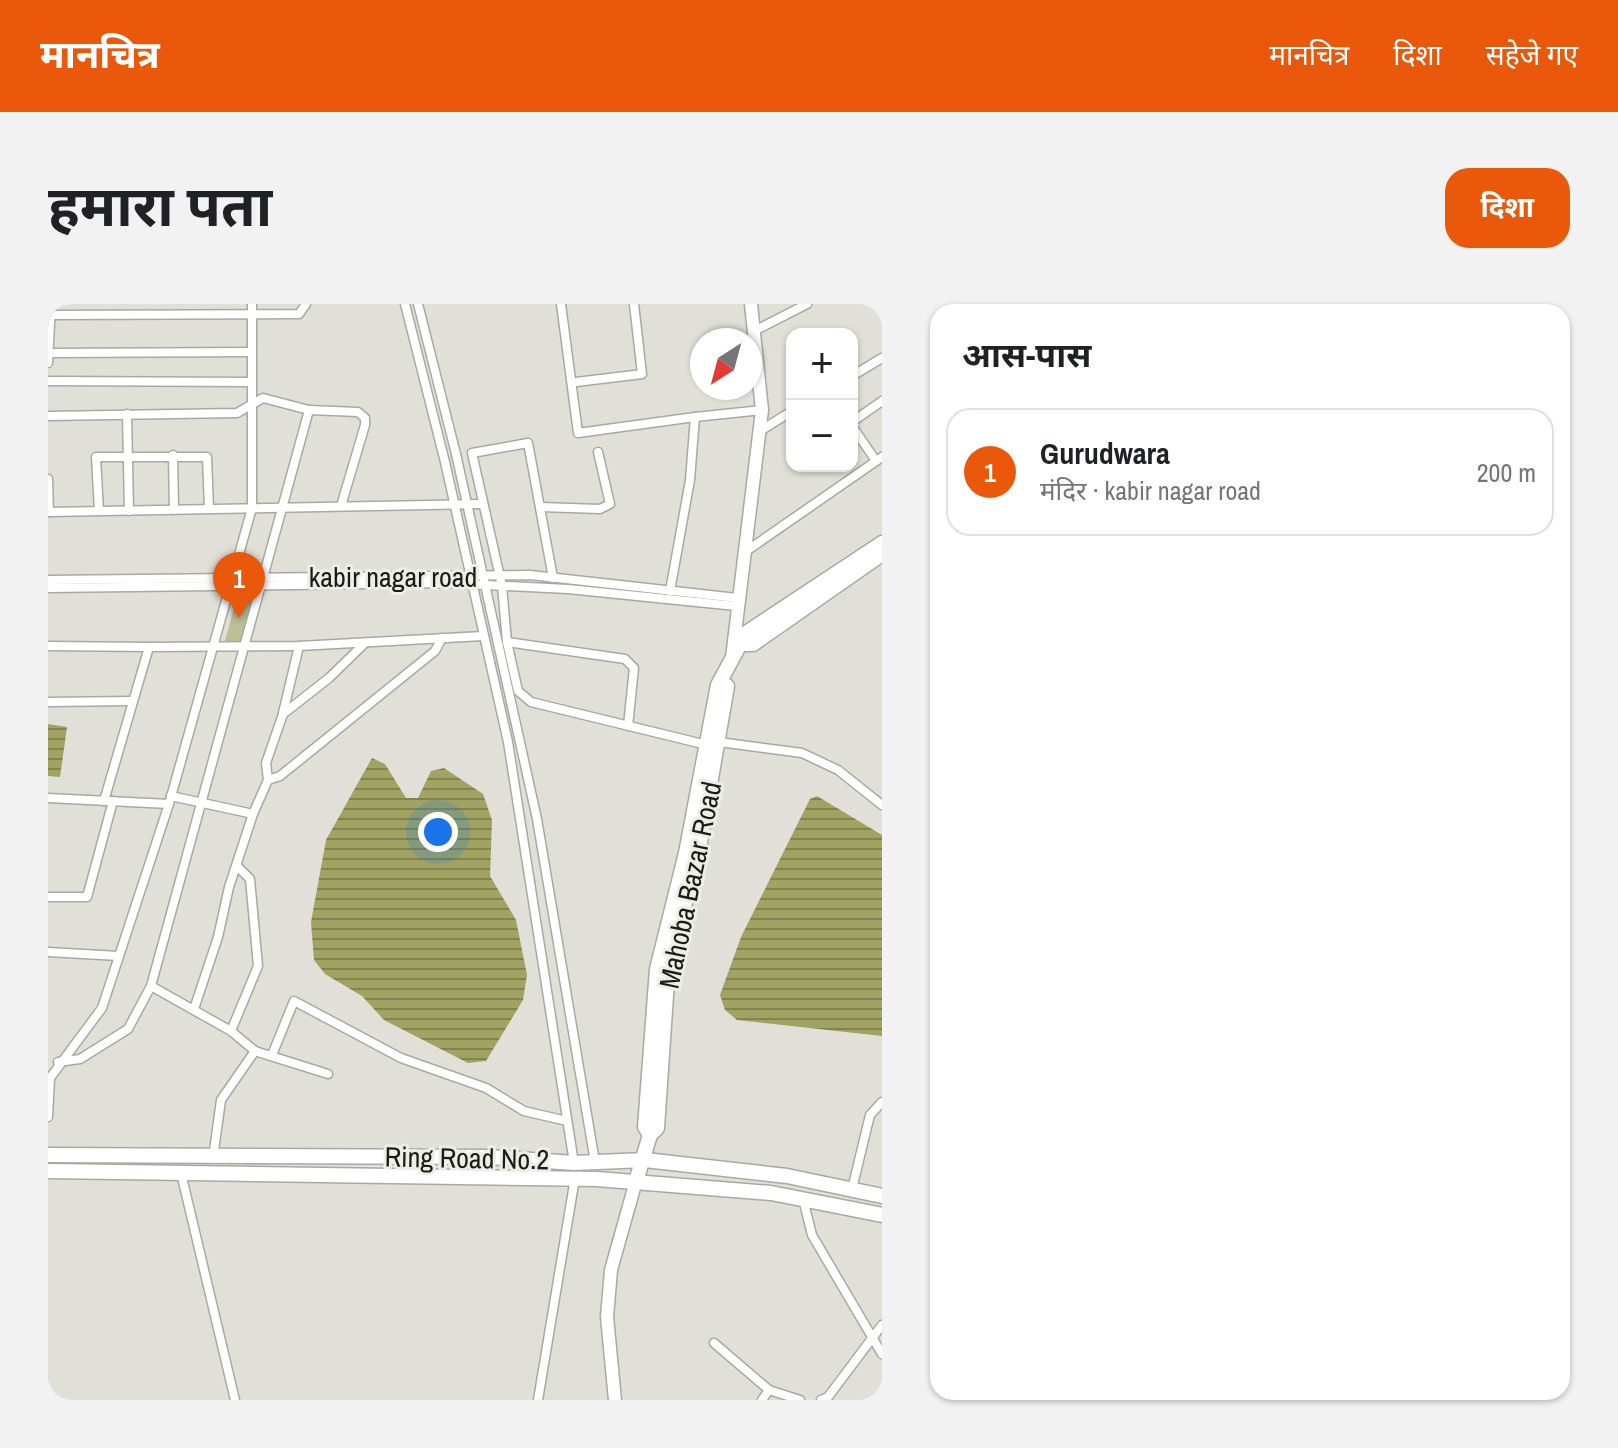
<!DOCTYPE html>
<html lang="hi">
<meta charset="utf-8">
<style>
:root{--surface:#fff;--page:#f2f2f2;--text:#202124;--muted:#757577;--line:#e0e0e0;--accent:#ea580c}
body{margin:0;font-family:"Archivo Narrow","Noto Sans Devanagari",sans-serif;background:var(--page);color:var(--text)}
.controls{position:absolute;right:24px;top:24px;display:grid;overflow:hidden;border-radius:16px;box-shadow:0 2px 6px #0004}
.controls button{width:72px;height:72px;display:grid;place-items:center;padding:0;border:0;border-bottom:2px solid var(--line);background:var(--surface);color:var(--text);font:40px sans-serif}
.compass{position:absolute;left:642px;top:24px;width:72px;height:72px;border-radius:50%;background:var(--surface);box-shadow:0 2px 6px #0004;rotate:216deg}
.you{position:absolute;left:390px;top:528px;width:28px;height:28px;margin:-20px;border:6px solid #fff;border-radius:50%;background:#1a73e8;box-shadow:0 0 0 12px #1a73e833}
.badge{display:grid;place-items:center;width:52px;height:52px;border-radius:50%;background:var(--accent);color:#fff;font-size:26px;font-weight:700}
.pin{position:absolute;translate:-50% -66px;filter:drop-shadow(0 2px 4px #0008)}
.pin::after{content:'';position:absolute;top:42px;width:28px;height:24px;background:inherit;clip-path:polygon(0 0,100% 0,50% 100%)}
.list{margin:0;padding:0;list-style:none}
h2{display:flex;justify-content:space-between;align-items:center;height:104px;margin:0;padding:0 32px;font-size:34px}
h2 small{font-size:26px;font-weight:400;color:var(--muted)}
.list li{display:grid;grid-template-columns:52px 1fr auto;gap:24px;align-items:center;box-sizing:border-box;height:128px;margin:0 16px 16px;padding:0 16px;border:2px solid var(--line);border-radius:24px}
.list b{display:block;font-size:30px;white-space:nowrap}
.list p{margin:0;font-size:26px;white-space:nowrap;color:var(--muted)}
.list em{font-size:26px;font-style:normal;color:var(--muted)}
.map{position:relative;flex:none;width:834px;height:1096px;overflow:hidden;border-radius:24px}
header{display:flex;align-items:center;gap:48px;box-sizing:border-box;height:112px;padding:0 40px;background:var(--accent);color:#fff}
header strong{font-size:38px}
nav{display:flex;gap:44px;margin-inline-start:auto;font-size:28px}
.intro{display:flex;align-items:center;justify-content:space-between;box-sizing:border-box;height:192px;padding:0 48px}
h1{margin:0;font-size:56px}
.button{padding:20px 36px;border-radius:24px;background:var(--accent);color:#fff;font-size:28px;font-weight:700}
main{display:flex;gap:48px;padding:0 48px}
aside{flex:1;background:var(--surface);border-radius:24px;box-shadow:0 2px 6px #0004}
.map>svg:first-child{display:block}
.grass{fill:url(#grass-tufts)}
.water{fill:url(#water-rules)}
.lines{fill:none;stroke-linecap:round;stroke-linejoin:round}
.street-casing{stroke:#a8a9a1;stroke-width:11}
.secondary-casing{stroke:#a8a9a1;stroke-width:15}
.primary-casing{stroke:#a8a9a1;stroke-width:17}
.street{stroke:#fff;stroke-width:8}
.secondary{stroke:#fff;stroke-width:12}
.primary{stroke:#fff;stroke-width:14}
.labels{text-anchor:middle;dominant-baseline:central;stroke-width:6;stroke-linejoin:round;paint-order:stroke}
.street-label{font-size:28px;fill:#1b1c19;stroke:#edeee5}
</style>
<header>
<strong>मानचित्र</strong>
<nav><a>मानचित्र</a><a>दिशा</a><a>सहेजे गए</a></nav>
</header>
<div class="intro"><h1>हमारा पता</h1><a class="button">दिशा</a></div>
<main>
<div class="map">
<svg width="834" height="1096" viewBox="0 0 834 1096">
<defs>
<pattern id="grass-tufts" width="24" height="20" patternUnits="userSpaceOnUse" patternTransform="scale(2)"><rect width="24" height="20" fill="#bdc096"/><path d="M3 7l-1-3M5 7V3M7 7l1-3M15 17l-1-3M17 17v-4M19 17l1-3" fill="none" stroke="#a2a481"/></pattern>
<pattern id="water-rules" width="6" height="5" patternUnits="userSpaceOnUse" patternTransform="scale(2)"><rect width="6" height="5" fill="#a0a361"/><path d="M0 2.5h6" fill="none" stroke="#82844f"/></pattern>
</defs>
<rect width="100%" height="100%" fill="#e0e0d8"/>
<path class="grass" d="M206,288L195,339L177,337L190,289Z"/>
<g class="water">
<path d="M0,420L19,423L12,473L0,472Z"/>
<path d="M324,454L337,460L358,494H370L383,467L396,464L435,490L444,516L442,572L468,616L479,671L475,696L438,757L420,759L336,716L314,692L277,670L266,656L263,618L278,536Z"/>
<path d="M769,492L834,531V732L689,716L677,706L672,691L693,633L762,495Z"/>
</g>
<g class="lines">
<g class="street-casing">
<g id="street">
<path d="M357,0L397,158L460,438L526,859"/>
<path d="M370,0L408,150L489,515L547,858"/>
<path d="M513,0L530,129L647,113L642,176L622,287"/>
<path d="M0,11L251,10L258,0"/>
<path d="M706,27L759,0"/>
<path d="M1,49L204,48"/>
<path d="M0,59L3,0"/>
<path d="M804,72L834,54"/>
<path d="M0,77L202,78"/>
<path d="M528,78L594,70L586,0"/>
<path d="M79,110L81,207"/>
<path d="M0,112L189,109L215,94L261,106L310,108L317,114V121L293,202"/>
<path d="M647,113L714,106"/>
<path d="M804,118L834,97"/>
<path d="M804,122L828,157"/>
<path d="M712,127L744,107"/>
<path d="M125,151L126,206"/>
<path d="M0,175L1,208"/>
<path d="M492,203L552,205L562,200L550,148"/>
<path d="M51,207L48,153H159L161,205"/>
<path d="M0,208L434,200"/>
<path d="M697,248L834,153"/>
<path d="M505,274L480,139L424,149L454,282L459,338L577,355L586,364L580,422"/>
<path d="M0,276L482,271L689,294"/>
<path d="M0,284L397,279L520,285L688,302"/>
<path d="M459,338L470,387L483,398L659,441L671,438L754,449L790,466L834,501"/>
<path d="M0,342L101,343"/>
<path d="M0,398L84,397"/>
<path d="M235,409L251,342"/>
<path d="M220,476L232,472L387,347L394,334"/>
<path d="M123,492L205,510"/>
<path d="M0,494L121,500L204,204V0"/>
<path d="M56,497L101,343L251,342L435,332"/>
<path d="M0,593H39L65,497"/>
<path d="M0,648L71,652"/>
<path d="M103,682L183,727L207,747L280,770"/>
<path d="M146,705L170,633L181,583L205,510L220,476L218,459L235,410L281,374L317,339"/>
<path d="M183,727L210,662L202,575L190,563"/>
<path d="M224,751L246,697L353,754L438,784L476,807L519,817"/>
<path d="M10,758L32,755L80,725L103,682L261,106"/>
<path d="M0,813L2,774L54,704L121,500"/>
<path d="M165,854L173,796L207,747"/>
<path d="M133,869L187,1096"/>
<path d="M804,885L822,811L834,798"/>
<path d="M755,895L764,931L834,1050"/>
<path d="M666,1039L721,1086L752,1096"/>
<path d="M490,1096L527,874"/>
<path d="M714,1096L721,1086"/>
<path d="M773,1096L780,1093L834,1021"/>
</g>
</g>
<g class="secondary-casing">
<g id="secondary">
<path d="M684,354L714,106L703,0"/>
<path d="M567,1096L559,1013L563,966L588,877"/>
</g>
</g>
<g class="primary-casing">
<g id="primary">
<path d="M694,340H705L834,250"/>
<path d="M602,831L597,823L609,665L638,549L670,381L698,329L834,239"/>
<path d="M0,851L442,853L526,859L597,856L739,872L834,892"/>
<path d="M0,867L549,875L723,889L834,911"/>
<path d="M588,877L602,831L609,824L620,662L650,550L679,382"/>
</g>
</g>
<use href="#street" class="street"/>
<use href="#secondary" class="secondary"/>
<use href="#primary" class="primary"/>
</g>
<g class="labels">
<g class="street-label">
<text x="345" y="273">kabir nagar road</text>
<text transform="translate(642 581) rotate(-78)">Mahoba Bazar Road</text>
<text transform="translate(419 854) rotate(1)">Ring Road No.2</text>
</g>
</g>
</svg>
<div class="controls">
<button>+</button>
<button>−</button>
</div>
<svg class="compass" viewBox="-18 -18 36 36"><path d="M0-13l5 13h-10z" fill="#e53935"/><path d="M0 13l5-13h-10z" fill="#757577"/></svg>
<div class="you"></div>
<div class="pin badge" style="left:191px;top:314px">1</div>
</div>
<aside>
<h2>आस-पास<small></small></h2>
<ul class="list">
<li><span class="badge">1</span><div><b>Gurudwara</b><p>मंदिर · kabir nagar road</p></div><em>200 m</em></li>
</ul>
</aside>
</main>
